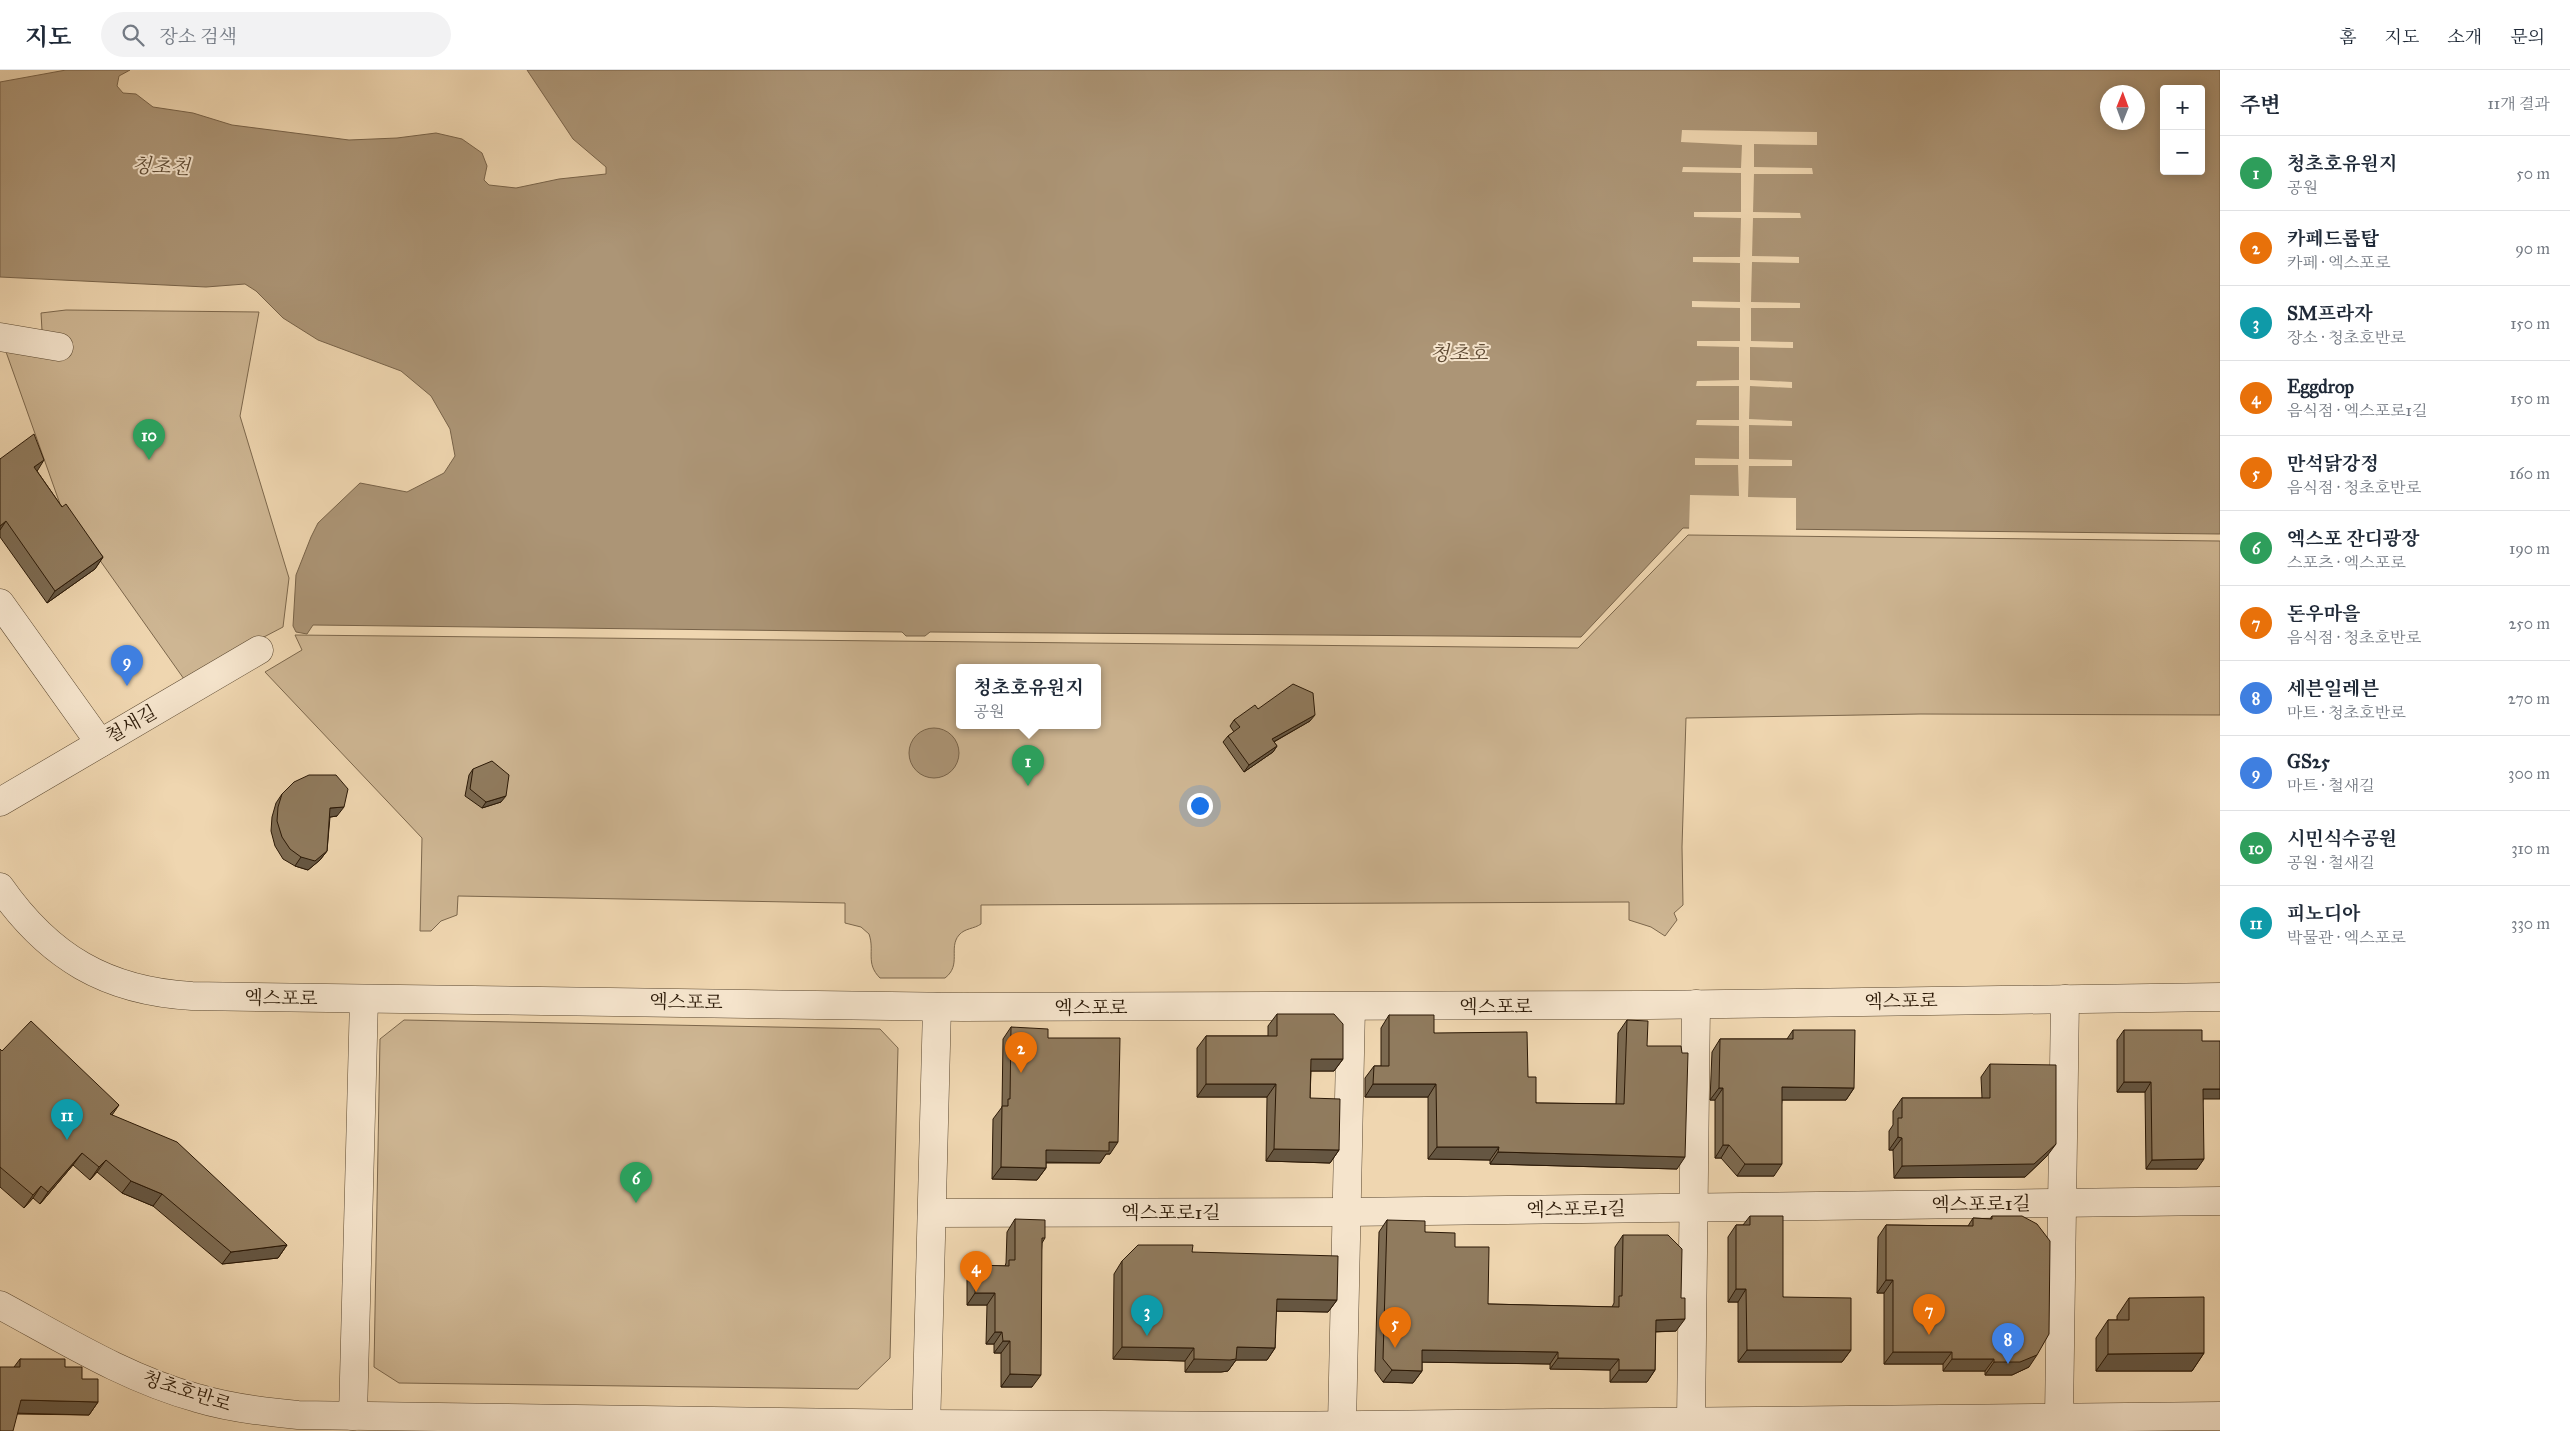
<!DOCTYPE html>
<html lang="ko">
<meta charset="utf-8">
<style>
:root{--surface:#fff;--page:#f2f2f3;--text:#1f2937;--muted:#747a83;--line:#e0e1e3;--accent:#0f766e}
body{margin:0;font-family:"IM FELL Great Primer","Noto Serif KR",serif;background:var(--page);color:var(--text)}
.controls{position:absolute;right:15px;top:15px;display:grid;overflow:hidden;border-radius:5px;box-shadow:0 2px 12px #0003}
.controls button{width:45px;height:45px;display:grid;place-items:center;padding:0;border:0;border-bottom:1px solid var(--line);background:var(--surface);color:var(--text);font:25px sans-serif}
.compass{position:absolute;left:2100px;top:15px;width:45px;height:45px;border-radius:50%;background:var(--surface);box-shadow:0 2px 12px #0003;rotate:1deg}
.you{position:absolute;left:1199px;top:735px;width:18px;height:18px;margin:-12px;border:4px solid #fff;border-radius:50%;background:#1a73e8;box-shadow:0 0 0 8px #1a73e833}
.badge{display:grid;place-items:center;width:32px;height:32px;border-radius:50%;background:var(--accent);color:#fff;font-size:16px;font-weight:700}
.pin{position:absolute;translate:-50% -41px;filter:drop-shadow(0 1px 2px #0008)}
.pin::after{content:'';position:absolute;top:26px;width:18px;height:15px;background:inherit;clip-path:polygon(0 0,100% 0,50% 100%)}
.popup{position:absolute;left:956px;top:594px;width:145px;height:65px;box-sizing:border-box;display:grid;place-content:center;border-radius:5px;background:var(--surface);filter:drop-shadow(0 1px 4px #0005);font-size:16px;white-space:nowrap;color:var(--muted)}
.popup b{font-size:19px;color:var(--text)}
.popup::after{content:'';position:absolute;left:50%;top:100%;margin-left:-10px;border:10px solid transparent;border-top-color:var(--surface)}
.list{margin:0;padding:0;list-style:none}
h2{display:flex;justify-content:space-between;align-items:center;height:65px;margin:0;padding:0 20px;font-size:21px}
h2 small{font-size:16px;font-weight:400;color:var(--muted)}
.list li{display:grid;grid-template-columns:32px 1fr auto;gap:15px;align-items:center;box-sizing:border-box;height:75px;padding:0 20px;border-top:1px solid var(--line)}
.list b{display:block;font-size:19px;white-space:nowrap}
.list p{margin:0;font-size:16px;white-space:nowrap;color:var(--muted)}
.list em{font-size:16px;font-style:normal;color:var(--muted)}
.icon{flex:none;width:28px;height:28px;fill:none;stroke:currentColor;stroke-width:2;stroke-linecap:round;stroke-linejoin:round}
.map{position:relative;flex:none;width:2220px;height:1361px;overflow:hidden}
header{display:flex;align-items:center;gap:30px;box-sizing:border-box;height:70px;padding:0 25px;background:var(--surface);border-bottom:1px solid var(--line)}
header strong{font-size:24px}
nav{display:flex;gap:28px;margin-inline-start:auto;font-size:18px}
.search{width:350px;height:45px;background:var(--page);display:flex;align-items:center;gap:12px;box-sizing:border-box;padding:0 18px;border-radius:28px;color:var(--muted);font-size:19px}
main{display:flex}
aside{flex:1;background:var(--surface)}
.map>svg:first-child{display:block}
.green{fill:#ceb693;stroke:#7c674c;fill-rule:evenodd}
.water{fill:#ac9576;stroke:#786349;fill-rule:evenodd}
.pier{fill:#efd6b0}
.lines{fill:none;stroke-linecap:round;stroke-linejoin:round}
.minor-casing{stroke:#5b4830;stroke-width:29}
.minor{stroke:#f5e4cc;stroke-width:28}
.wall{fill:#7c6a51;stroke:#2a1806}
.shaded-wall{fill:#655642;stroke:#2a1806}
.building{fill:#907b5e;stroke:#2a1806}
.labels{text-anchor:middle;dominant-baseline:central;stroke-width:4;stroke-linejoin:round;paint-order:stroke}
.street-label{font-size:19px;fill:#2a1806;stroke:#f5e4cc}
.water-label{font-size:20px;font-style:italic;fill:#5e4a33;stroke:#f5e4cc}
</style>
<header>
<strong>지도</strong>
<div class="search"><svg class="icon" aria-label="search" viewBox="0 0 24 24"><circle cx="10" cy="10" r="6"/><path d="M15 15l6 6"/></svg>장소 검색</div>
<nav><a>홈</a><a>지도</a><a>소개</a><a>문의</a></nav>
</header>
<main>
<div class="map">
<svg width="2220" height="1361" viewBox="0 0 2220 1361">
<rect width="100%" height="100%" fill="#efd6b0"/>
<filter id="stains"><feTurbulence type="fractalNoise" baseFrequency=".004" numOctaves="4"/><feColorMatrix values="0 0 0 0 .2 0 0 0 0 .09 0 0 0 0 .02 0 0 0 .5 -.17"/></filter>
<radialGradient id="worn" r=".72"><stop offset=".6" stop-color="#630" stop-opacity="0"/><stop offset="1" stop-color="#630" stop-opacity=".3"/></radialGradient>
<g class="green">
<path d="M66,240L259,242L240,346L289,508L283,557L184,609L60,434L5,279L43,278L41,243Z"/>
<path d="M1688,465L2220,471V645L1920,644L1686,648L1682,777L1683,835L1674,843L1677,850L1665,866L1651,857L1629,850V832L981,835V854C974,859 965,858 959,865C948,878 962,895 945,908H880C865,893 875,881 869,864L861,857L845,853V833L458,826L457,845L441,851L431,861H420L422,768L265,602L302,580L295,565L1578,578ZM959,597H1097V655H959Z"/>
<path d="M404,950L880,959L898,978L890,1288L858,1319L399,1313L374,1297L380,969Z"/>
</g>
<g class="water">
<path d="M66,0H130L119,6L117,16L123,23L136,24L153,37L193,43L232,55L349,70L397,68L436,63L462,69L482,83L487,96L484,110L489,115L516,118L559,109L606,104V97L573,69L527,0H2220V464L1683,458L1581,567L930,562L925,566H906L902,562L313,555L307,564L296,562L293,556L296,505L311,467L318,453L360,413L407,422L444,403L455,386L450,359L431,326L401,301L318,270L283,248L256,221L245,214L206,217L0,207V12ZM2164,19H2201V101H2164ZM2108,22H2138V52H2108Z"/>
<circle cx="934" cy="683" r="25"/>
</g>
<path class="pier" d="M1682,60L1817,62V75L1754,74V97L1812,98L1813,104H1754L1753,142L1800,143L1801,148H1753L1752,186L1799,187V193L1752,192L1751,232L1800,233V238H1751V271L1793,272V278L1750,277V310L1792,312V318L1750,316L1749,349L1792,351V356L1749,355V389L1792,390V396H1749L1748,427L1796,428V462L1689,461L1690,425L1739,426L1738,395H1695V388L1739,389V356L1696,355L1697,350H1739V316H1696L1697,311L1739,310V277L1697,276V271H1740V238L1692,237V231L1740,232V193L1693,192V187H1740L1741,148L1694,147V142H1741V103L1682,102L1683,97L1741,98L1742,75L1681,72Z"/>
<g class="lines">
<g class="minor-casing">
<g id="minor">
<path d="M0,267L59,277"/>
<path d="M0,533L100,673"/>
<path d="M0,732L259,580"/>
<path d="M0,817C49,887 106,921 192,926L963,937L1650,935L2220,927"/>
<path d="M932,1143L1346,1142L2220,1131"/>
<path d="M0,1235C63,1269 127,1309 197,1328C230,1338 264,1342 298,1345L926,1354L1271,1356L2220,1346"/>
<path d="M353,1346L364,929"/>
<path d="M2059,1347L2065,929"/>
<path d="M1691,1351L1696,934"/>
<path d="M1342,1355L1351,937"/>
<path d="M926,1361L937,937"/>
</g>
</g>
<use href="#minor" class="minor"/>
</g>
<g class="wall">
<path d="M0,389L37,401L62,437L103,487L95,499L47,533L0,467Z"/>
<path d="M1258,639L1310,651L1274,672L1277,676L1273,682L1244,702L1223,672L1228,666L1234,662L1230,656L1234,650Z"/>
<path d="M473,699L501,732L482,738L465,726L469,705Z"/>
<path d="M282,724L337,746L330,747L327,781L320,790L308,800L295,796L283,789L275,776L271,761L272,747L276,733Z"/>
<path d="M1277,944L1343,989L1334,1001H1311L1310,1028L1339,1080L1330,1093L1266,1091L1267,1027H1197V978L1206,966H1268V956Z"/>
<path d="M1389,945L1434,963L1528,1007L1536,1033L1616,1034L1618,963L1627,950L1647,976L1677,1099L1490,1094V1090L1428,1089V1027H1365V1008L1374,996H1381V958Z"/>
<path d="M1011,957L1048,968L1110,1084H1106L1100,1093H1046V1098L1037,1110L992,1109L993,1049L1002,1037L1003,969Z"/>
<path d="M1793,960L1854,1018L1846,1030H1782L1774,1106H1737L1721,1088H1715V1030H1710L1712,982L1720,969H1787Z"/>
<path d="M2124,960L2203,1029L2197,1099H2146L2145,1022H2117V970Z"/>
<path d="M0,979L2,981L112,1045L287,1175L278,1188L222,1194L153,1136L122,1123L97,1102L90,1110L73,1095L40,1134L33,1128L24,1138L0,1117Z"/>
<path d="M1990,994L2047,1086L2025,1107L1894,1108L1893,1080H1889V1061L1893,1055V1041L1902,1028H1982L1981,1007Z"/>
<path d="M1750,1146L1783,1227L1851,1280L1842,1292H1738V1232H1728V1167L1736,1155H1743Z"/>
<path d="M1992,1146L2029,1297L2012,1305H1985V1301H1943V1294H1884V1223H1877L1878,1167L1886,1155L1968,1156L1973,1148L1990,1149Z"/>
<path d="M1015,1149L1045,1168L1042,1173L1032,1317H1001V1283H994V1274H986L987,1235H967V1208L976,1195L1005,1196L1006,1193L1007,1162Z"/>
<path d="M1387,1150L1425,1162L1455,1177L1488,1234L1612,1237L1614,1233L1615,1177L1623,1165L1676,1261L1655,1262V1300L1647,1312H1610V1300L1550,1299V1294L1422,1292V1301L1413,1313L1383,1312L1375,1301L1379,1162Z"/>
<path d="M1192,1182L1337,1230L1328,1242L1276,1241L1275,1278L1267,1290H1236L1228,1301L1221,1302H1185V1291L1113,1289L1114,1204L1122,1191Z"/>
<path d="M2129,1228L2204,1283L2192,1301H2096V1268L2108,1250H2117V1246Z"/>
<path d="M20,1289L65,1297L82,1309L98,1332L89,1345L17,1344L14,1297Z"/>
</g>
<g class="shaded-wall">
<path d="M44,390L36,403L34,397Z"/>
<path d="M6,451L0,460V456Z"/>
<path d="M103,487L95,499L47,533L55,521Z"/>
<path d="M1315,645L1310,651L1268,675L1272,669Z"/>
<path d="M1277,676L1273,682L1244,702L1249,695Z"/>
<path d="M506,726L501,732L482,738L486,732Z"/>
<path d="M344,737L337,746L324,748L330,738Z"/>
<path d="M327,781L320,790L308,800L295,796L301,787Z"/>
<path d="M1311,989H1343L1334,1001H1303Z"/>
<path d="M2124,1012H2151L2145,1022H2117Z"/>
<path d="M1206,1014H1276L1267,1027H1197Z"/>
<path d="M1373,1014H1436L1428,1027H1365Z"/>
<path d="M1782,1017L1854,1018L1846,1030H1774Z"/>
<path d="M1719,1018H1723L1715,1030H1710Z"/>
<path d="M2203,1019H2220V1029H2197Z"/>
<path d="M119,1035L110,1048V1044Z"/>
<path d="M1898,1067L1902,1068L1893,1080H1889Z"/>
<path d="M1109,1072H1118L1110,1084H1106L1100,1093L1037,1092L1046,1080Z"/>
<path d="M2056,1074L2047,1086L2025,1107L1894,1108L1902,1096Z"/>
<path d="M1723,1075H1729L1721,1088H1715Z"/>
<path d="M1437,1077H1499L1490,1090L1428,1089Z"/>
<path d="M1274,1079L1339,1080L1330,1093L1266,1091Z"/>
<path d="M1498,1082L1685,1087L1677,1099L1490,1094Z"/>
<path d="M82,1083L73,1095L40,1134L48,1122Z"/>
<path d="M2204,1089L2197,1099H2146L2152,1090Z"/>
<path d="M106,1090L97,1102L90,1110L99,1097Z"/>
<path d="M1745,1094H1782L1774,1106H1737Z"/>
<path d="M1001,1097L1046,1098L1037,1110L992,1109Z"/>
<path d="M131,1111L162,1124L153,1136L122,1123Z"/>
<path d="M41,1116L33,1128L24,1138L33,1125Z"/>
<path d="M287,1175L278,1188L222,1194L231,1182Z"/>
<path d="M1886,1210H1893L1884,1223H1877Z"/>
<path d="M1736,1219H1746L1738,1232H1728Z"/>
<path d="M975,1223H995L987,1235H967Z"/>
<path d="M1277,1229L1337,1230L1328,1242L1268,1241Z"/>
<path d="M1685,1249L1676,1261L1647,1262L1656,1250Z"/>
<path d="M995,1262H1002L994,1274H986Z"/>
<path d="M1003,1271H1010L1001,1283H994Z"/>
<path d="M1122,1277L1194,1278L1185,1291L1113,1289Z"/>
<path d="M1237,1277L1275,1278L1267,1290H1236L1228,1301L1221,1302H1185L1194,1289Z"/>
<path d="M1422,1280L1558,1282L1550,1294L1414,1292Z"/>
<path d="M1747,1280H1851L1842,1292H1738Z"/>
<path d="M1893,1282H1952L1943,1294H1884Z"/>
<path d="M2204,1283L2192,1301H2096L2108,1284Z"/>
<path d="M2037,1285L2029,1297L2012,1305H1985L1994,1292Z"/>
<path d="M1558,1288L1619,1289L1610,1300L1550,1299Z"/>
<path d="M1952,1289H1994L1985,1301H1943Z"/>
<path d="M1392,1300L1422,1301L1413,1313L1383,1312Z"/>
<path d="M1619,1300H1655L1647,1312H1610Z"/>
<path d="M1010,1304L1041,1305L1032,1317H1001Z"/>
<path d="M21,1330L98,1332L89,1345L11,1343Z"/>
</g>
<g class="building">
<path d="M34,364L44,390L34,397L62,437L66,434L103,487L55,521L6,451L0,456V389Z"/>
<path d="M1293,614L1313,623L1315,645L1272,669L1277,676L1249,695L1228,666L1240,657L1234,650L1255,635L1258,639Z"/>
<path d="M492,691L509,705L506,726L486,732L470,719L473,699Z"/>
<path d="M309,705H336L348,719L344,737L330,738L327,781L315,791L301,787L290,779L282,767L277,751L278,737L282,724L294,712Z"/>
<path d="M1277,944H1334L1343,954V989H1311L1310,1028L1340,1029L1339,1080L1274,1079L1276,1014H1206V966H1277Z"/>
<path d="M1389,945H1434V963L1527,962L1528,1007H1536V1033L1624,1034L1627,950L1648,951L1647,976H1681L1682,983H1688L1685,1087L1498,1082L1499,1077H1437L1436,1014H1373L1374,996H1389Z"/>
<path d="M31,951L119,1035L110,1044L177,1072L287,1175L231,1182L162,1124L131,1111L106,1090L99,1097L82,1083L48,1122L41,1116L33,1125L0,1097V979L2,981Z"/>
<path d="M1011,957L1048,959V968H1120L1118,1072H1109V1081L1046,1080V1098L1001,1097L1002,1036H1008V1029H1010Z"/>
<path d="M1793,960H1855L1854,1018L1782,1017V1094H1745L1729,1075H1723V1018H1719L1720,969H1793Z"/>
<path d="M2124,960H2202V971H2220V1019H2203L2204,1089L2152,1090L2151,1012H2124Z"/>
<path d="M1990,994L2056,995V1074L2034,1094L1902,1096V1068L1898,1067V1048H1902V1028H1990Z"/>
<path d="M1750,1146H1783V1227L1851,1228V1280H1747L1746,1219H1736V1155H1750Z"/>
<path d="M1992,1146H2022L2037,1154L2050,1171L2049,1264L2037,1285L2020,1292H1994V1289H1952V1282H1893V1210H1886V1155L1973,1156V1148L1992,1149Z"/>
<path d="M1015,1149L1045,1150V1168H1042L1041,1305L1010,1304V1271H1003L1002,1262H995V1223H975L976,1195L1009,1196V1190H1015Z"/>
<path d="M1387,1150L1425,1151V1162L1455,1163V1177H1489L1488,1234L1619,1237V1226H1622L1623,1165H1668L1682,1179L1681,1228H1685V1249L1656,1250L1655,1300H1619V1289L1558,1288V1282L1422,1280V1301L1392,1300L1383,1289Z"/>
<path d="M1138,1175H1193L1192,1182L1338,1186L1337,1230L1277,1229L1275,1278L1237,1277L1236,1289L1230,1290L1194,1289V1278L1122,1277V1191Z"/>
<path d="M2204,1227V1283L2108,1284V1250H2129V1228Z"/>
<path d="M20,1289H65V1297H82V1309H98V1332L21,1330L13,1361H0V1297H20Z"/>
</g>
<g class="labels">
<g class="street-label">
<text transform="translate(131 654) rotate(-30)">철새길</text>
<text transform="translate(281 928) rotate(1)">엑스포로</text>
<text transform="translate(1901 931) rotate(-1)">엑스포로</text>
<text transform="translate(686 932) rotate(1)">엑스포로</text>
<text x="1496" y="936">엑스포로</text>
<text x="1091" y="937">엑스포로</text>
<text transform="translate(1981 1134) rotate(-1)">엑스포로1길</text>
<text transform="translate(1576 1139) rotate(-1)">엑스포로1길</text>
<text x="1171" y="1142">엑스포로1길</text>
<text transform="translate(187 1321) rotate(18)">청초호반로</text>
</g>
<g class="water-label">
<text transform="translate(161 96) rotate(2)">청초천</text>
<text x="1459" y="283">청초호</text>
</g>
</g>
<rect width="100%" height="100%" filter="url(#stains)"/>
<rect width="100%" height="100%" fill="url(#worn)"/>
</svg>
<div class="controls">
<button>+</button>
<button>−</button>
</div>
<svg class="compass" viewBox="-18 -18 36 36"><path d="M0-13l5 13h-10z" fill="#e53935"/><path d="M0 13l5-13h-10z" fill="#747a83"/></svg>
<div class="you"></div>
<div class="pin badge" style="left:1028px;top:716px;background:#2e9e5b">1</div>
<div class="popup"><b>청초호유원지</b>공원</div>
<div class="pin badge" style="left:1021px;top:1003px;background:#e8710a">2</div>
<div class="pin badge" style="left:1147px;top:1266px;background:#0f9aa8">3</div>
<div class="pin badge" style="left:976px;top:1222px;background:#e8710a">4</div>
<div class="pin badge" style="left:1395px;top:1278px;background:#e8710a">5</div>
<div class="pin badge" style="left:636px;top:1133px;background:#2e9e5b">6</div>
<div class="pin badge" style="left:1929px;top:1265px;background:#e8710a">7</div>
<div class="pin badge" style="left:2008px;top:1294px;background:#3f7fe0">8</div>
<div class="pin badge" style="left:127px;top:616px;background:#3f7fe0">9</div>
<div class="pin badge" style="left:149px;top:390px;background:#2e9e5b">10</div>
<div class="pin badge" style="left:67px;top:1070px;background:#0f9aa8">11</div>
</div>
<aside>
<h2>주변<small>11개 결과</small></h2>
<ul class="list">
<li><span class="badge" style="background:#2e9e5b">1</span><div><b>청초호유원지</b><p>공원</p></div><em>50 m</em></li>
<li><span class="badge" style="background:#e8710a">2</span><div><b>카페드롭탑</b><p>카페 · 엑스포로</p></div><em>90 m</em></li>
<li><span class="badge" style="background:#0f9aa8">3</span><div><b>SM프라자</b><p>장소 · 청초호반로</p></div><em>150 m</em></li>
<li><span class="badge" style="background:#e8710a">4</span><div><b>Eggdrop</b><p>음식점 · 엑스포로1길</p></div><em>150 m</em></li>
<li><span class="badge" style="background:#e8710a">5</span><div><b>만석닭강정</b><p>음식점 · 청초호반로</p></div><em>160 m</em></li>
<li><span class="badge" style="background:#2e9e5b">6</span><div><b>엑스포 잔디광장</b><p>스포츠 · 엑스포로</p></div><em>190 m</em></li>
<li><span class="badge" style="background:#e8710a">7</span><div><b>돈우마을</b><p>음식점 · 청초호반로</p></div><em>250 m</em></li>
<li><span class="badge" style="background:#3f7fe0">8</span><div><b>세븐일레븐</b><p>마트 · 청초호반로</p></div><em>270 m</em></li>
<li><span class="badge" style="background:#3f7fe0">9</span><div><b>GS25</b><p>마트 · 철새길</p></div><em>300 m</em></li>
<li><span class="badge" style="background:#2e9e5b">10</span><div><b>시민식수공원</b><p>공원 · 철새길</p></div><em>310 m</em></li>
<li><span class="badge" style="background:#0f9aa8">11</span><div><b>피노디아</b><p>박물관 · 엑스포로</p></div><em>330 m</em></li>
</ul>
</aside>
</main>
